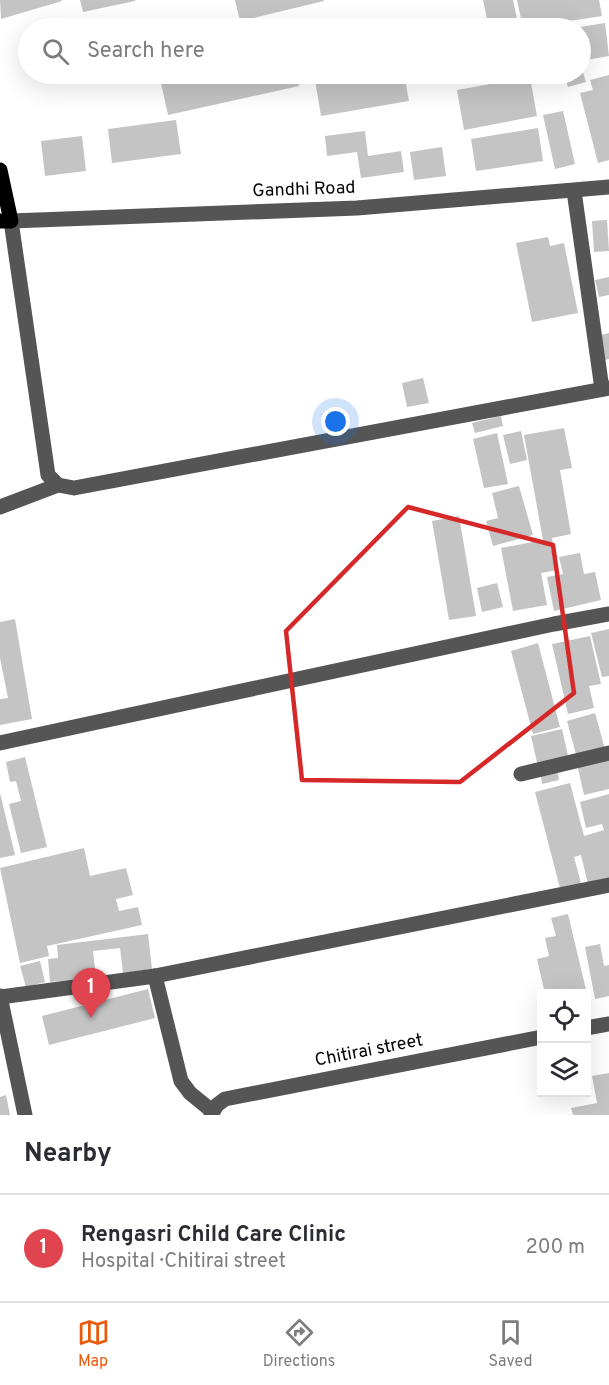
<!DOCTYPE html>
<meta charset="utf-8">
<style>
:root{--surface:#fff;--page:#f7f7f7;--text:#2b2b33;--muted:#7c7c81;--line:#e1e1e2;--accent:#ea580c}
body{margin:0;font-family:Overpass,sans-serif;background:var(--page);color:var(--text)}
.controls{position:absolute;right:18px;bottom:18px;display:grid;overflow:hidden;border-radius:0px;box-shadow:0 6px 24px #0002}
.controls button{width:54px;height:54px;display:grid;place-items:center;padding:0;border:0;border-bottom:2px solid var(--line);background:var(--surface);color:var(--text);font:30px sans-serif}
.you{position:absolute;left:336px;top:422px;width:21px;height:21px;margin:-15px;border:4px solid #fff;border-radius:50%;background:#1a73e8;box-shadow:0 0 0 9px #1a73e833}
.badge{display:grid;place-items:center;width:39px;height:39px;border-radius:50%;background:var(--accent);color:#fff;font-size:20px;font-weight:700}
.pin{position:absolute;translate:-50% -50px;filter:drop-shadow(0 2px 3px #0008)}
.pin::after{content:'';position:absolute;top:32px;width:21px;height:18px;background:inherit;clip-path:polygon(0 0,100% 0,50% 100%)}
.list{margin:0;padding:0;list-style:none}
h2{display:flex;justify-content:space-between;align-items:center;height:78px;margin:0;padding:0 24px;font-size:26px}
h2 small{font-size:20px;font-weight:400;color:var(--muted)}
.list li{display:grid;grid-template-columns:39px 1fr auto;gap:18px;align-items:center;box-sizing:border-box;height:108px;padding:0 24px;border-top:2px solid var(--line)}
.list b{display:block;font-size:22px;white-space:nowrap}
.list p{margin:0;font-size:20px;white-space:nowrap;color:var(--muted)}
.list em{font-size:20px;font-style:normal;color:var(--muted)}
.icon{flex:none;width:33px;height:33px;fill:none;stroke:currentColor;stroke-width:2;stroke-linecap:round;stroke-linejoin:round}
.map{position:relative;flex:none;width:609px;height:1115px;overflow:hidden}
.search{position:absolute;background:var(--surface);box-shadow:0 6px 24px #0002;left:18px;right:18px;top:18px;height:66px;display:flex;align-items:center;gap:15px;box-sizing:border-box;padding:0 21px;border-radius:33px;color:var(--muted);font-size:22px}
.sheet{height:186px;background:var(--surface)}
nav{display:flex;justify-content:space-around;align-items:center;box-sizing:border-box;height:84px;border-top:2px solid var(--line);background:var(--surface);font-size:16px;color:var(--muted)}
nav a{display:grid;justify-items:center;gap:3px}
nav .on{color:var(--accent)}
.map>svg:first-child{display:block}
.building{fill:#c4c4c4}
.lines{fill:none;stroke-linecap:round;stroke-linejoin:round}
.minor{stroke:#555;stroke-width:15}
.major{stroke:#000;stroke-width:15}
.marked{fill:none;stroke:#d62828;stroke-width:4.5;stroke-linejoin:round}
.labels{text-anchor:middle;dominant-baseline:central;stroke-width:5;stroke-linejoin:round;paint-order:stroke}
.street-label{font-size:18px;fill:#000;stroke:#fff}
</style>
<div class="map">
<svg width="609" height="1115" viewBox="0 0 609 1115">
<rect width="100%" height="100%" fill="#fff"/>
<g class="building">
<path d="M0,0H61L62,1L1,19Z"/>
<path d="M80,0H135V1L83,12Z"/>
<path d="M235,0H324V1L240,21Z"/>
<path d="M483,0H513L519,28H489Z"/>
<path d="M517,0H599L602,16L523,28Z"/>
<path d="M395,22L396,28H364L363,27Z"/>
<path d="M605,23L609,56L580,61V27Z"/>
<path d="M581,66L586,82L568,87L564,74H580Z"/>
<path d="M159,74H296L299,86L168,115Z"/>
<path d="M314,74H404L409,101L321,116Z"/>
<path d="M609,75V160L598,163L580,93L593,90L590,80Z"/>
<path d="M530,77L537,116L464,130L457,90Z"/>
<path d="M563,111L575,164L555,169L543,115Z"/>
<path d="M176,120L181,154L112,163L108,129Z"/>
<path d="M538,128L543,161L476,171L471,139Z"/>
<path d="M365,131L368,156L401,151L404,172L361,178L357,152L327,156L325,136Z"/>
<path d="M82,136L86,171L45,176L41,141Z"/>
<path d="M442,147L446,176L414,180L410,152Z"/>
<path d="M607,220L609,251L594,252L592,221Z"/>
<path d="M548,237L550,246L564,243L578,313L532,322L516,243Z"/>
<path d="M609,277V295L599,297L595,280Z"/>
<path d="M609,333V359L602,361L597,336Z"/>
<path d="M423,378L429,403L407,407L402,383Z"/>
<path d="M501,416L503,426L475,433L472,423Z"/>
<path d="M564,428L572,468L560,470L571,534L552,538L558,570L541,573L547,605L513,611L501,548L543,540L524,435Z"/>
<path d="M521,431L527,460L510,464L503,435Z"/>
<path d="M497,433L508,484L484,488L473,439Z"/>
<path d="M519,486L533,535L493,546L486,521L498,518L492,493Z"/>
<path d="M459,516L476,616L449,620L432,521Z"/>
<path d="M580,553L584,574L595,572L601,600L554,611L547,577L563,574L559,557Z"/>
<path d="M497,583L503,607L482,612L477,588Z"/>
<path d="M15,619L32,719L0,725V699L8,698L0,658V622Z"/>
<path d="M609,629V676L602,677L591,633Z"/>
<path d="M590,636L601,684L589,686L594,708L568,714L552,644Z"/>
<path d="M538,643L560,727L533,734L511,651Z"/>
<path d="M595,713L605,749L577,758L567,721Z"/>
<path d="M562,729L569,760L538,767L531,736Z"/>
<path d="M25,757L47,847L21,853L9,804L21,801L16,781L10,782L6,762Z"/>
<path d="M609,757V789L584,795L577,764Z"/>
<path d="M557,767L559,780L542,784L540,771Z"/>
<path d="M570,783L584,836L604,830L602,824L586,828L580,802L609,794V879L588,884L581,855L574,857L582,887L561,892L535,792Z"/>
<path d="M0,793L15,855L0,858Z"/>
<path d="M84,848L90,876L126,868L133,895L116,899L119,911L138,907L142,925L47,946L49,956L20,963L0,868Z"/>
<path d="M568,914L587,994H545L537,959L549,956L545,938L556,936L551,918Z"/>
<path d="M148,934L152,969L123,973L120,948L93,951L96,977L50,982L48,959L58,958L57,945Z"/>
<path d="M600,944L604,966L609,965V996L595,999L585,947Z"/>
<path d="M40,961L45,982L26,987L20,966Z"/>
<path d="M148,989L155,1018L49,1045L42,1016Z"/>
<path d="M609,1073V1115H573L571,1108L597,1103L592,1076Z"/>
<path d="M6,1095L10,1115H0V1097Z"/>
</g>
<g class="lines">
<g class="minor">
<path d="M609,187L357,208L11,221L48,475L58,485L74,488L609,388"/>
<path d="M574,191L602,389"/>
<path d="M0,507L58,485"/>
<path d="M0,743L554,624L609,614"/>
<path d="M521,774L609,753"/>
<path d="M155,976L181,1081L190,1093L212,1111"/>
<path d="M0,996L25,1115"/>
<path d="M0,997L155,976L609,885"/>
<path d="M586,1028L609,1024"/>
<path d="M211,1115L217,1105L225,1099L542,1037"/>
</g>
<path class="major" d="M0,170L11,221H0"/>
</g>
<path class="marked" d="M408,507L553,545L574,693L460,782L302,780L286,631Z"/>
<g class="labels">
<g class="street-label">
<text transform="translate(304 190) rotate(-2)">Gandhi Road</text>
<text transform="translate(369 1051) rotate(-11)">Chitirai street</text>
</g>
</g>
</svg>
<div class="controls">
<button><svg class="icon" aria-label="locate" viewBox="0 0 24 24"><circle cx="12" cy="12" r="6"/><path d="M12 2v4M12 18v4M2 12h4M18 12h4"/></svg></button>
<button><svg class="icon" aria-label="layers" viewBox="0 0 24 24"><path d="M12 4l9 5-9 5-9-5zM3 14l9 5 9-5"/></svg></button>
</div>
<div class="you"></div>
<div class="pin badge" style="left:91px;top:1018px;background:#e0444e">1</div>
<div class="search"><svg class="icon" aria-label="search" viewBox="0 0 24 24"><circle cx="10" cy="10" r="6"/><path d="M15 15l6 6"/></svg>Search here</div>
</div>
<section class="sheet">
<h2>Nearby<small></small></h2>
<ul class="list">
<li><span class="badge" style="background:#e0444e">1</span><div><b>Rengasri Child Care Clinic</b><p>Hospital · Chitirai street</p></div><em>200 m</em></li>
</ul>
</section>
<nav>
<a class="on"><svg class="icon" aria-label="map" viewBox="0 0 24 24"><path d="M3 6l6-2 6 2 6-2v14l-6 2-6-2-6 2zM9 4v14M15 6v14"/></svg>Map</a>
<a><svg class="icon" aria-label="directions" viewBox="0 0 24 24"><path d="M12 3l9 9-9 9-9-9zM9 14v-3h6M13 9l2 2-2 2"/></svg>Directions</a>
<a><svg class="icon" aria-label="saved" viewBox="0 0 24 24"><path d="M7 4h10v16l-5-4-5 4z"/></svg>Saved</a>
</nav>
